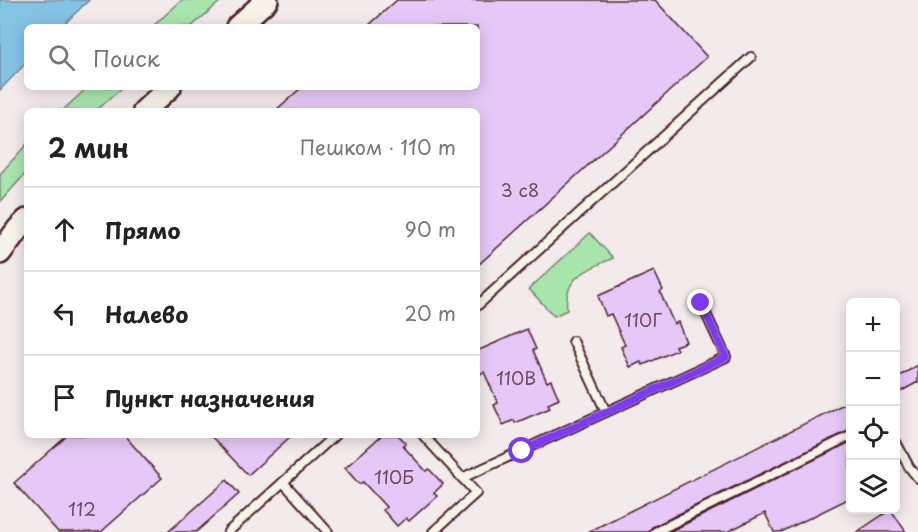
<!DOCTYPE html>
<html lang="ru">
<meta charset="utf-8">
<style>
:root{--surface:#fff;--page:#f2f2f2;--text:#222;--muted:#767676;--line:#e0e0e0}
body{margin:0;font-family:"Playpen Sans",sans-serif;background:var(--page);color:var(--text)}
.controls{position:absolute;right:18px;bottom:18px;display:grid;overflow:hidden;border-radius:9px;box-shadow:0 3px 15px #0003}
.controls button{width:54px;height:54px;display:grid;place-items:center;padding:0;border:0;border-bottom:2px solid var(--line);background:var(--surface);color:var(--text);font:30px sans-serif}
.stop{position:absolute;width:18px;height:18px;margin:-14px;border:4px solid #7c3aed;border-radius:50%;background:#fff}
.stop.end{background:#7c3aed;border-color:#fff;box-shadow:0 2px 6px #0008}
.list{margin:0;padding:0;list-style:none}
h2{display:flex;justify-content:space-between;align-items:center;height:78px;margin:0;padding:0 24px;font-size:26px}
h2 small{font-size:20px;font-weight:400;color:var(--muted)}
.list li{display:grid;grid-template-columns:39px 1fr auto;gap:18px;align-items:center;box-sizing:border-box;height:84px;padding:0 24px;border-top:2px solid var(--line)}
.list b{display:block;font-size:22px;white-space:nowrap}
.list em{font-size:20px;font-style:normal;color:var(--muted)}
.icon{flex:none;width:33px;height:33px;fill:none;stroke:currentColor;stroke-width:2;stroke-linecap:round;stroke-linejoin:round}
.map{position:relative;flex:none;width:918px;height:532px;overflow:hidden}
.search{position:absolute;background:var(--surface);box-shadow:0 3px 15px #0003;left:24px;top:24px;width:456px;height:66px;display:flex;align-items:center;gap:15px;box-sizing:border-box;padding:0 21px;border-radius:9px;color:var(--muted);font-size:22px}
.panel{position:absolute;background:var(--surface);box-shadow:0 3px 15px #0003;left:24px;top:108px;width:456px;height:330px;border-radius:9px}
.map>svg:first-child{display:block}
.green{fill:#a8e6ae;stroke:#79826c;stroke-width:1.5}
.water{fill:#85c3e5;stroke:#6d819b;stroke-width:1.5}
.building{fill:#e5c8f7;stroke:#4a1f2b;stroke-width:1.5}
.lines{fill:none;stroke-linecap:round;stroke-linejoin:round}
.service-casing{stroke:#4a1f2b;stroke-width:12}
.secondary-casing{stroke:#4a1f2b;stroke-width:26}
.service{stroke:#f7f3e8;stroke-width:8}
.secondary{stroke:#f7f3e8;stroke-width:21}
.route{stroke:#7c3aed;stroke-width:8}
.labels{text-anchor:middle;dominant-baseline:central;stroke-width:4.5;stroke-linejoin:round;paint-order:stroke}
.number-label{font-size:18px;fill:#71495e}
</style>
<div class="map">
<svg width="918" height="532" viewBox="0 0 918 532">
<rect width="100%" height="100%" fill="#f3eaeb"/>
<filter id="ink" filterUnits="userSpaceOnUse"><feTurbulence type="fractalNoise" baseFrequency=".0167" numOctaves="2"/><feDisplacementMap in="SourceGraphic" scale="12" xChannelSelector="R" yChannelSelector="G"/><feConvolveMatrix kernelMatrix="1 2 1 2 8 2 1 2 1" color-interpolation-filters="sRGB"/></filter>
<g filter="url(#ink)">
<g class="green">
<path d="M182,0H222L191,27H152Z"/>
<path d="M88,87H123L96,111H62Z"/>
<path d="M27,144V172L0,202V174Z"/>
<path d="M590,233L613,258C587,270 563,276 567,310L554,316L529,289Z"/>
</g>
<path class="water" d="M0,0H89L61,27H27V62L0,90Z"/>
<g class="building">
<path d="M397,0H655L707,57L477,266V111H275L302,87H477V27H367Z"/>
<path d="M654,271L663,290L660,292L674,324L678,322L686,342L675,346L677,350L643,365L641,362L630,367L621,347L625,345L611,314L606,316L598,296Z"/>
<path d="M527,329L536,349L533,350L547,382L551,380L559,399L548,404L550,408L515,423L514,420L503,425L494,405L498,403L484,372L480,374L477,367V351Z"/>
<path d="M918,365V382L896,394V378Z"/>
<path d="M850,401V430L652,527L649,532H588Z"/>
<path d="M68,435H124L162,478L101,532H58L14,483Z"/>
<path d="M210,435H292L248,475Z"/>
<path d="M382,435H398L406,443L403,446L426,471L429,469L443,484L434,493L437,496L409,521L406,518L397,526L383,510L386,507L363,482L359,484L345,468Z"/>
<path d="M850,442V498L781,532H774L765,513L727,532H669Z"/>
<path d="M227,480L239,494L196,532H168Z"/>
<path d="M890,510H891L906,532H857Z"/>
</g>
<g class="lines">
<g class="service-casing">
<g id="service">
<path d="M477,306L751,57"/>
<path d="M573,341L606,412"/>
<path d="M423,435L476,493L433,532"/>
<path d="M896,442L909,467L918,478"/>
<path d="M462,478L726,357L701,303"/>
<path d="M283,482L328,532"/>
<path d="M228,532L335,435"/>
<path d="M655,532L850,436"/>
</g>
</g>
<g class="secondary-casing">
<g id="secondary">
<path d="M237,27L267,0"/>
<path d="M144,111L170,87"/>
<path d="M0,253L18,229L27,220"/>
</g>
</g>
<use href="#service" class="service"/>
<use href="#secondary" class="secondary"/>
</g>
</g>
<g class="lines" filter="url(#ink)">
<path class="route" d="M522,451L726,357L701,303"/>
</g>
<g class="labels">
<g class="number-label">
<text x="520" y="189">3 с8</text>
<text x="643" y="319">110Г</text>
<text x="516" y="377">110В</text>
<text x="394" y="476">110Б</text>
<text x="82" y="508">112</text>
</g>
</g>
</svg>
<div class="controls">
<button>+</button>
<button>−</button>
<button><svg class="icon" aria-label="locate" viewBox="0 0 24 24"><circle cx="12" cy="12" r="6"/><path d="M12 2v4M12 18v4M2 12h4M18 12h4"/></svg></button>
<button><svg class="icon" aria-label="layers" viewBox="0 0 24 24"><path d="M12 4l9 5-9 5-9-5zM3 14l9 5 9-5"/></svg></button>
</div>
<div class="stop" style="left:522px;top:451px"></div>
<div class="stop end" style="left:701px;top:303px"></div>
<div class="search"><svg class="icon" aria-label="search" viewBox="0 0 24 24"><circle cx="10" cy="10" r="6"/><path d="M15 15l6 6"/></svg>Поиск</div>
<section class="panel">
<h2>2 мин<small>Пешком · 110 m</small></h2>
<ul class="list">
<li><svg class="icon" aria-label="ahead" viewBox="0 0 24 24"><path d="M12 20V5M6 11l6-6 6 6"/></svg><div><b>Прямо</b></div><em>90 m</em></li>
<li><svg class="icon" aria-label="left" viewBox="0 0 24 24"><path d="M17 20v-9H6M10 6l-5 5 5 5"/></svg><div><b>Налево</b></div><em>20 m</em></li>
<li><svg class="icon" aria-label="arrive" viewBox="0 0 24 24"><path d="M6 21V4h12l-3 4 3 4H6"/></svg><div><b>Пункт назначения</b></div></li>
</ul>
</section>
</div>
